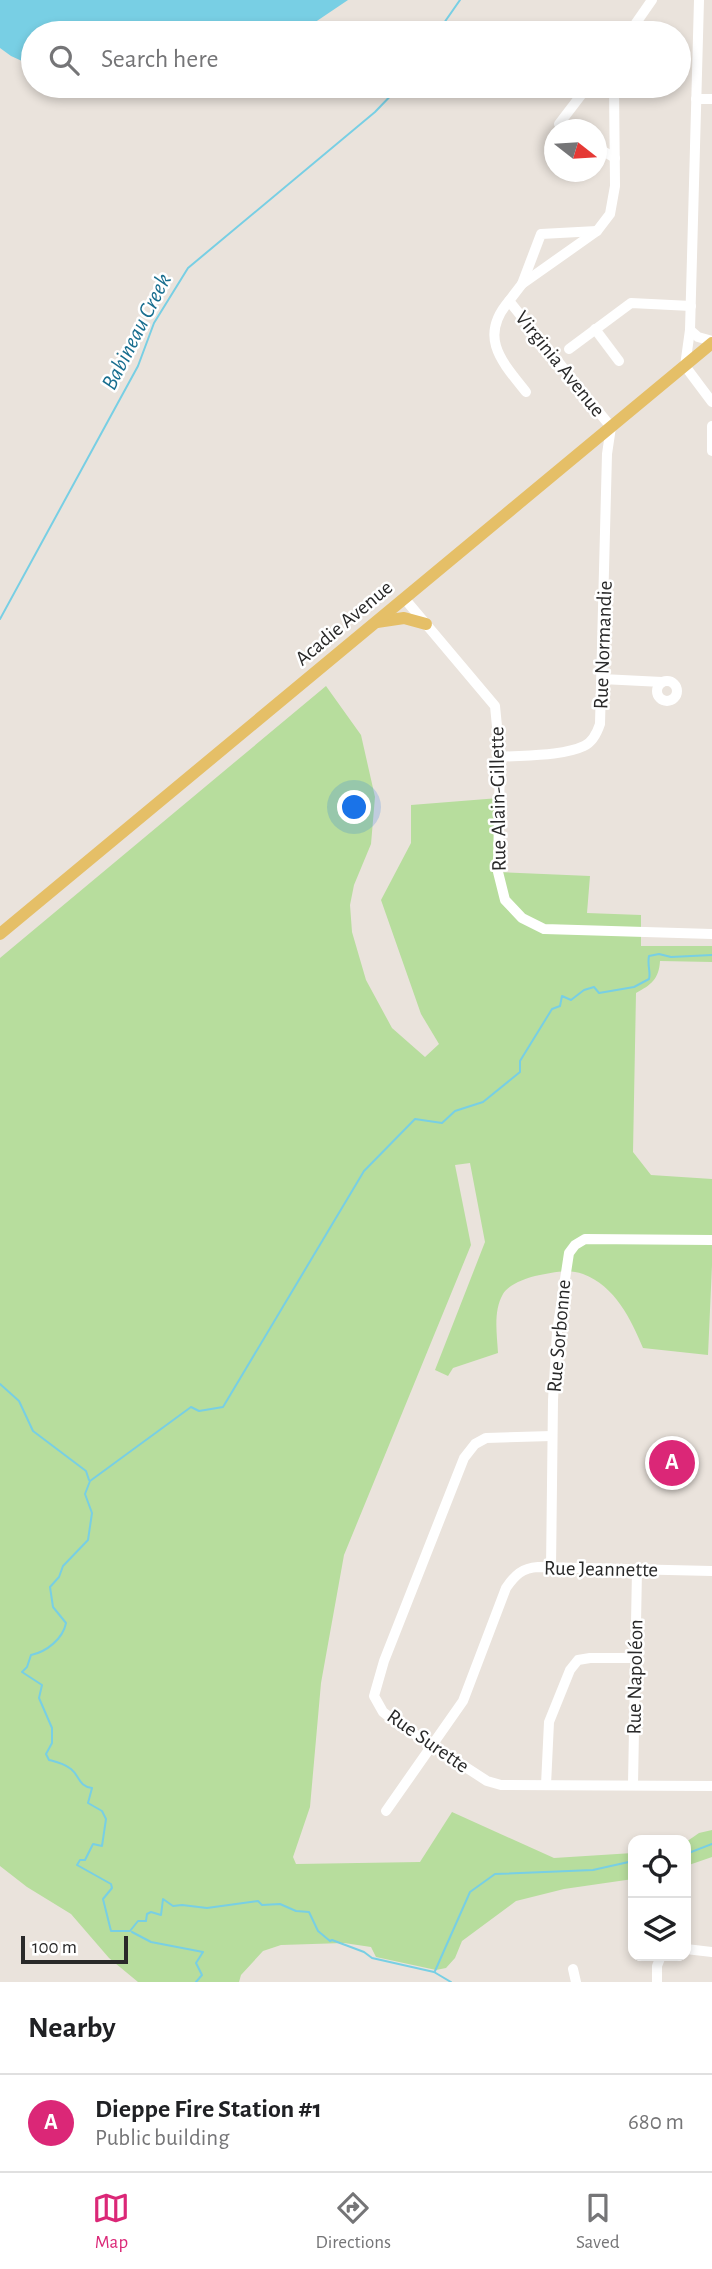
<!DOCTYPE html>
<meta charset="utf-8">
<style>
:root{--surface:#fff;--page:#f2f2f2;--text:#202124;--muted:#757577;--line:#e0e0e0;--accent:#db2777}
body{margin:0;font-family:"Alegreya Sans",sans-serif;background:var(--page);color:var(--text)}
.controls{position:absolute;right:21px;bottom:21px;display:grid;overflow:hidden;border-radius:14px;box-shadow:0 4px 10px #0003}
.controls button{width:63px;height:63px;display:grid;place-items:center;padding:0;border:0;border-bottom:2px solid var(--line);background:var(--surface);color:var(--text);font:35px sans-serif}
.compass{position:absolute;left:544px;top:119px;width:63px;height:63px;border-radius:50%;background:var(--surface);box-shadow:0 4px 10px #0003;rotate:107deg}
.scale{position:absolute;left:21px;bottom:18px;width:107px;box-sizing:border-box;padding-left:7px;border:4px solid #292929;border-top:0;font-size:19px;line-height:24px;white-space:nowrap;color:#292929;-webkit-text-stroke:5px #fff;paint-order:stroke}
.you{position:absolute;left:355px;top:808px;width:24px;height:24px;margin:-18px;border:5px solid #fff;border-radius:50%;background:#1a73e8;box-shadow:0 0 0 10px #1a73e833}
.badge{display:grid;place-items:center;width:46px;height:46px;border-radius:50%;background:var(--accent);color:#fff;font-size:23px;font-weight:700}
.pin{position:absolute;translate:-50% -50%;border:4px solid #fff;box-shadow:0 2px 7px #0006}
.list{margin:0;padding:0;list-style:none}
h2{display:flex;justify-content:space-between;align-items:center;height:91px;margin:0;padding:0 28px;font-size:30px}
h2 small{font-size:23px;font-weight:400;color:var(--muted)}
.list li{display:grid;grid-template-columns:46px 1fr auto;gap:21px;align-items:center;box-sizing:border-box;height:98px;padding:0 28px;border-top:2px solid var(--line)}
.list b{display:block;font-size:26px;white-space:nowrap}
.list p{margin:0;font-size:23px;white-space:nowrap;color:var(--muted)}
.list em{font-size:23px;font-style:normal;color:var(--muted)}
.icon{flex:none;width:38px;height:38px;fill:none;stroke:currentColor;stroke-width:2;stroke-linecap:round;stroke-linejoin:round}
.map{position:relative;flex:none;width:712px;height:1982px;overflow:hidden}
.search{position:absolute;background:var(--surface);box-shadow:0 4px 10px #0003;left:21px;right:21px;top:21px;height:77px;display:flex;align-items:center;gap:18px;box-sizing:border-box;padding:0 24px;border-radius:38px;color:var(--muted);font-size:26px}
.sheet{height:189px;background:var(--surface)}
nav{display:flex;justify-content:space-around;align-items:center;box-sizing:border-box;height:98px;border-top:2px solid var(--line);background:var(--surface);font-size:19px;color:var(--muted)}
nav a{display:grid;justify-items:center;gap:4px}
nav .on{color:var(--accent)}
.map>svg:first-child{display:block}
.green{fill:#b7dd9d}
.water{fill:#78cfe4}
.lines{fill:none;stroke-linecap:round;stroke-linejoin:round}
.stream{stroke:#78cfe4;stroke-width:2}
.minor{stroke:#fff;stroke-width:10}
.major{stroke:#e5bf67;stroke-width:12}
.labels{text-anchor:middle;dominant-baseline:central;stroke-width:5;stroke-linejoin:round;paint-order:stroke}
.street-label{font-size:21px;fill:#292929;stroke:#fff}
.water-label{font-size:23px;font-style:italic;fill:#186e8f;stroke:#fff}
</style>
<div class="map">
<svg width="712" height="1982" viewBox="0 0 712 1982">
<rect width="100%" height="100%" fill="#eae3dc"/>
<g class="green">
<path d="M326,686L361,735L375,797L371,844L354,885L350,905L352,932L366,980L392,1028L425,1057L439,1044L421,1014L381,900L411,843V805L499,798L498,872L590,876L587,913L641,915V946H712V962L660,961C659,979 651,985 636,993L633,1152L651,1175L712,1179V1265L708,1355L643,1348C631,1319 615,1286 583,1274C568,1268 550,1273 535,1276C526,1278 508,1285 503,1294C493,1311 497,1334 498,1353L453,1368L448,1376L435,1370L485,1242L470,1163L455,1165L471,1245L344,1555L321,1683L310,1807L293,1857L296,1864L420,1862L452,1812L554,1858L633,1853V1879L564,1889L516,1901L462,1941L455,1958L446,1968L436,1970L376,1957L371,1947L344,1943L281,1945L263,1951L241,1975L239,1982H138L109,1958L71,1914L27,1887L0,1866V958Z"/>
<path d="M712,1830V1857L686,1866V1842L699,1833Z"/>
</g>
<path class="water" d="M0,0H348L299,33H33V66L11,56L0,48Z"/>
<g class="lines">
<g class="stream">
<path d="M437,33L460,0"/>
<path d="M0,619L138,366L154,323L188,268L375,112L400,86"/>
<path d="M0,1384L19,1401L33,1431L86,1471L89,1480"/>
<path d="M686,1854L712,1844"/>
<path d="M132,1932L151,1942L203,1952L196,1963L202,1975L196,1982"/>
<path d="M435,1971L470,1892L495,1874L593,1870L633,1861"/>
<path d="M451,1982L434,1972L372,1958L364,1952L332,1940L330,1941L318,1931L309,1912L296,1911L280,1904L262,1905L258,1901L207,1908L182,1905L173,1906L163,1899L161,1915L151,1912L147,1914L146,1921H138L130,1931H111L103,1899L112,1888L111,1884L77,1865L80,1860H85L93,1844L102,1846L106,1819L102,1811L88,1803L92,1788C78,1786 80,1776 71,1769C63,1763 57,1762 49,1760L46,1754L52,1743V1728L39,1698L42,1685L22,1672L27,1667L31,1655C46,1652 63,1639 66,1623L53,1607L50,1587L59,1577L63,1566L88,1540L92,1513L85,1494L90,1481L191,1407L199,1411L223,1407L364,1171L415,1119L442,1123L455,1111L483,1102L520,1072V1061L552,1009L560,1006L562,996L571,1000L584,990L594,987L599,993L634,987L649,979C651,972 647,965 649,956L659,954L671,957L712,955"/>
</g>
<g class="minor">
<path d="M699,0L690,330L685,366L712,402"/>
<path d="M629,33L652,0"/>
<path d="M696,99H712"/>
<path d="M568,130L559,124L588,86"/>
<path d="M596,147L615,158"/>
<path d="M522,284L541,234L597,231"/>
<path d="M509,301C478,337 502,362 526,392"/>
<path d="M595,329L619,361"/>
<path d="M690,330L698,337L712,341"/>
<path d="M569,349L631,303L691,306"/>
<path d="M712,426V451"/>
<path d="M404,598L495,706L500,757L498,872L505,900L522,918L544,929L712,934"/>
<path d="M602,679L662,682"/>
<circle cx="667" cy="691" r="10"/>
<path d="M500,757C524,755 563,756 584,746C593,742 597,733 600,724L607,454L611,427L509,301L522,284L597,231L610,214L615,186L614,86"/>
<path d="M552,1436L486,1438L475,1444L464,1458L384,1661L374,1696L383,1712L396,1722L487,1781L501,1785L712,1786"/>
<path d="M551,1569L553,1400L557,1332L569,1253L575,1245L585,1239L712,1240"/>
<path d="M633,1784L637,1570"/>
<path d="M546,1785L549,1722L570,1670L578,1660L590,1658H635"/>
<path d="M386,1811L463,1701L506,1588C515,1575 522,1568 538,1567L712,1571"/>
<path d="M686,1949L712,1952"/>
<path d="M573,1969L576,1982"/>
<path d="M657,1982V1966L661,1956"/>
</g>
<g class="major">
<path d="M377,622L404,618L426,624"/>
<path d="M0,934L712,343"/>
</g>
</g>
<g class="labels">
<g class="street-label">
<text transform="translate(560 364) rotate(51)">Virginia Avenue</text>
<text transform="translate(344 623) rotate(-40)">Acadie Avenue</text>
<text transform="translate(603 645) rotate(-88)">Rue Normandie</text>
<text transform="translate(498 799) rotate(-91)">Rue Alain-Gillette</text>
<text transform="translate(559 1336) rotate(-85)">Rue Sorbonne</text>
<text transform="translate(601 1569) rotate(1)">Rue Jeannette</text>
<text transform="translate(635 1677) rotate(-89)">Rue Napoléon</text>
<text transform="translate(428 1741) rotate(35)">Rue Surette</text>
</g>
<g class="water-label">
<text transform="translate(137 332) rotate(-63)">Babineau Creek</text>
</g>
</g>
</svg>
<div class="controls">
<button><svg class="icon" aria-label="locate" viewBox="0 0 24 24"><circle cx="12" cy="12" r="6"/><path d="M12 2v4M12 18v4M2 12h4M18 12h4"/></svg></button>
<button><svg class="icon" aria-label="layers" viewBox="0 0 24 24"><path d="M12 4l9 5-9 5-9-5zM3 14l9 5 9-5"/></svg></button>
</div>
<svg class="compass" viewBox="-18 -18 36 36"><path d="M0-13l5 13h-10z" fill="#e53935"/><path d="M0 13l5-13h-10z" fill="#757577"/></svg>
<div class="scale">100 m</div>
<div class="you"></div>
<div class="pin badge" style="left:672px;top:1463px">A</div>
<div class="search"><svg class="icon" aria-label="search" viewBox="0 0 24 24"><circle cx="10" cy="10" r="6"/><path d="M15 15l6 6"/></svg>Search here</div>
</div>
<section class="sheet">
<h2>Nearby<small></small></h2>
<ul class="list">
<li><span class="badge">A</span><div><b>Dieppe Fire Station #1</b><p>Public building</p></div><em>680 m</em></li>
</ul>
</section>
<nav>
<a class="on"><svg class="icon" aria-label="map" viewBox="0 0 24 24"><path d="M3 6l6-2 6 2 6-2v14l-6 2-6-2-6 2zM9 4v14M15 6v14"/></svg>Map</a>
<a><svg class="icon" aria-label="directions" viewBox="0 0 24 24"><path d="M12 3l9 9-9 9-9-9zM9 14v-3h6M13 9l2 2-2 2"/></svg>Directions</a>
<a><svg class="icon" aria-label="saved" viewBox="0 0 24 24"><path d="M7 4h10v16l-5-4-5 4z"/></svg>Saved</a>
</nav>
